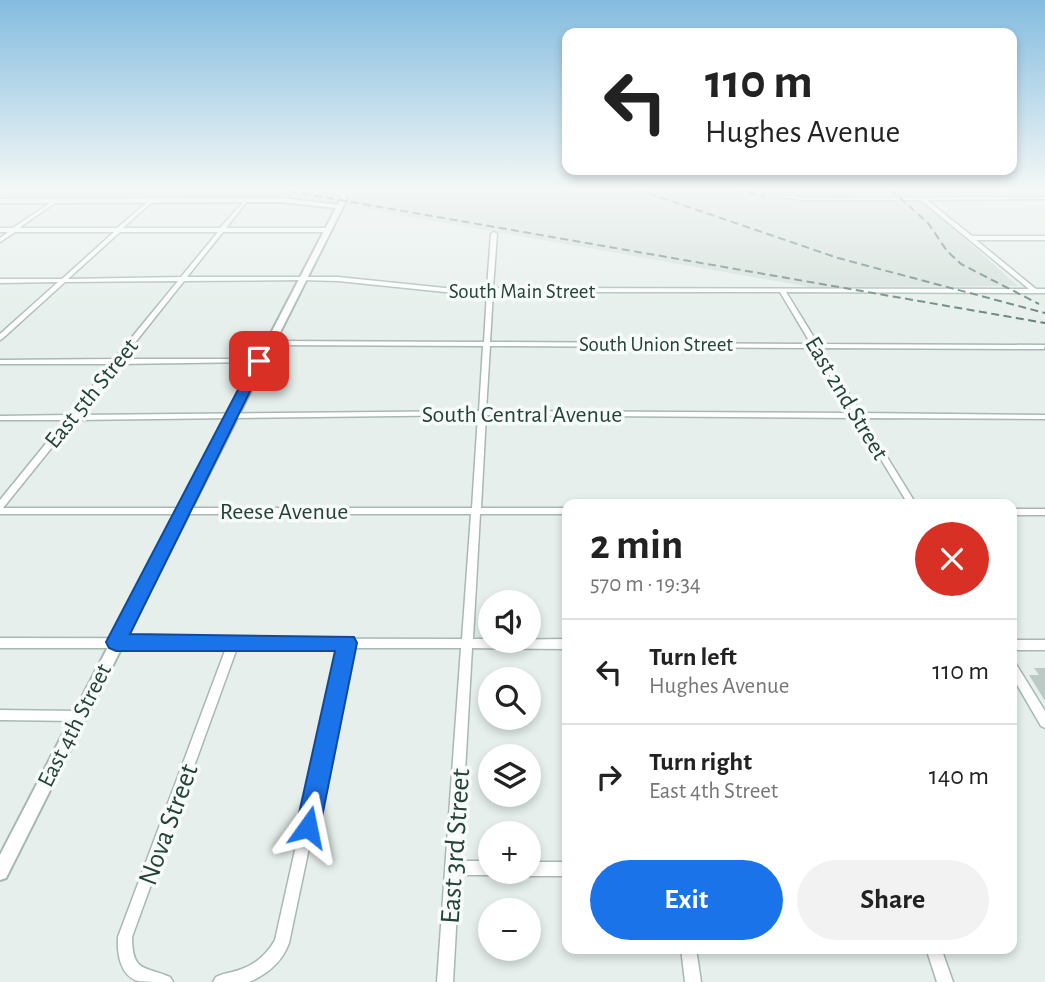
<!DOCTYPE html>
<meta charset="utf-8">
<style>
:root{--surface:#fff;--page:#f2f2f2;--text:#222;--muted:#767676;--line:#e0e0e0;--accent:#1a73e8}
body{margin:0;font-family:"Alegreya Sans",sans-serif;background:var(--page);color:var(--text);height:100vh;display:flex;flex-direction:column;font-size:26px;white-space:nowrap}
*{box-sizing:border-box;margin:0}
p{font-size:23px;color:var(--muted)}
.icon{flex:none;width:38px;height:38px;fill:none;stroke:currentColor;stroke-width:2;stroke-linecap:round;stroke-linejoin:round}
.map{position:relative;flex:1;overflow:hidden}
.panel{position:absolute;left:562px;top:499px;width:455px;height:455px;display:flex;flex-direction:column;background:var(--surface);border-radius:14px;box-shadow:0 4px 10px #0003}
.panel>*{flex:none}
.hud{position:absolute;left:562px;top:28px;width:455px;height:147px;border-radius:14px;box-shadow:0 4px 10px #0003;background:#fff;color:var(--text);overflow:hidden}
.buttons{position:absolute;left:478px;top:590px;display:grid;gap:14px}
.buttons a{display:grid;place-items:center;width:63px;height:63px;border-radius:50%;background:var(--surface);box-shadow:0 4px 10px #0003;font-size:35px}
.pin{position:absolute;display:grid;place-items:center;width:60px;height:60px;color:#fff;margin:-30px;border-radius:14px;box-shadow:0 4px 10px #0006}
.me{position:absolute;width:77px;margin:-38px;rotate:12deg;stroke-linejoin:round;filter:drop-shadow(0 0 5px #0008)}
.turn{display:flex;align-items:center;gap:24px;height:147px;padding:0 28px;font-size:32px}
.turn .icon{width:91px;height:91px;stroke-width:2.5}
.turn b{display:block;font-size:49px;line-height:60px}
.round{display:grid;place-items:center;flex:none;width:74px;height:74px;border-radius:37px;background:var(--page)}
.head{display:flex;align-items:center;justify-content:space-between;height:119px;padding:0 28px}
h1{font-size:42px;font-weight:600;line-height:52px}
.action{display:flex;gap:14px;margin-top:auto;padding:14px 28px}
.action a{flex:1;height:80px;border-radius:42px;background:var(--accent);color:#fff;font-size:28px;font-weight:600;line-height:80px;text-align:center}
.action a+a{background:var(--page);color:var(--text)}
ul{padding:0;list-style:none}
li{display:flex;align-items:center;gap:21px;height:105px;padding:0 28px;border-top:2px solid var(--line)}
li div{flex:1}
li b{display:block;font-size:26px}
li em{font-style:normal}
.map>svg:first-child{display:block}
.built{fill:#d4dfda}
.building{fill:#bbcac4}
.lines{fill:none;stroke-linecap:round;stroke-linejoin:round}
.minor-casing{stroke:#a8b8b2;stroke-width:3}
.tertiary-casing{stroke:#a8b8b2;stroke-width:4}
.minor{fill:#fff;fill-rule:evenodd}
.tertiary{fill:#fff;fill-rule:evenodd}
.rail{stroke:#5f7d75;stroke-width:2;stroke-dasharray:8 4.5;stroke-linecap:butt}
.route{fill:#1a73e8;stroke:#114b97;stroke-width:2}
.labels{text-anchor:middle;stroke-width:7;stroke-linejoin:round;paint-order:stroke}
.far-street-label{font-size:21px;fill:#24423a;stroke:#f7fbf9}
.street-label{font-size:24px;fill:#24423a;stroke:#f7fbf9}
.near-street-label{font-size:28px;fill:#24423a;stroke:#f7fbf9}
</style>
<div class="map">
<svg width="1045" height="982" viewBox="0 0 1045 982">
<rect width="100%" height="100%" fill="#e6efeb"/>
<path class="built" d="M0 189H908L1018 286 810 287 304 198 0 197Z"/>
<path class="building" d="M1034 668H1045V701L1029 675H1039Z"/>
<g class="lines">
<defs>
<path id="minor" d="M784 195 804 198 1045 197V199L927 200 972 236H1045V240H976L1036 289H1045V293L786 292 818 344 1045 345 1044 349 820 348 861 413 1045 415V419L863 418 916 504H908L856 418 486 415 481 508H567V514H480L473 639H490V640L567 639V649L472 648 460 861H490V872H496L490 875H459L453 982H437L461 648H351L289 943C282 962 268 974 249 982H213L216 977C223 973 231 973 239 970 255 965 267 954 275 940L340 648H237L132 937C132 973 145 966 170 977L173 982C162 982 148 982 138 981 120 976 117 953 118 937L226 648H0V638L462 639 471 514H0V500L65 420H0V416L69 415 111 364H0V360L114 359 178 281 65 282 2 339 0 340V334L58 282 0 283V279H62L114 232H15L0 242V238L8 232H0V228H13L54 200 56 201V202L19 228H117L150 200H152V202L123 228H220L246 199 248 200 226 228H327L330 230 327 232H223L187 277H338L445 288H487L491 234 494 232 497 234 493 288 1029 289 921 200H804L782 197V195ZM120 232H218L181 277 68 279ZM301 280 338 281 445 292H487L484 342 268 341 265 343 268 345 483 346 479 411 77 415 118 364 261 362V360L259 359H122L184 281ZM493 292H780L811 344 490 342ZM490 346 813 348 853 413 486 411ZM478 415 472 508H3L74 420Z
M1012 509H1045V515H1012Z
M1012 640H1045V650H1012Z
M1012 662 1016 664 1045 711V728L1041 726 1012 676Z
M0 710 78 711 82 712 84 716 82 720 78 721 0 720Z
M528 862H567V876H528L523 874 522 872H528Z
M681 948H696L701 982H685Z
M926 948H941L953 982H937Z"/>
<path id="tertiary" d="M332 189H337L346 194V201L6 878 0 880V855L336 208 281 202 0 203V199L281 198 338 205 341 196Z"/>
</defs>
<use href="#minor" class="minor-casing"/>
<use href="#tertiary" class="tertiary-casing"/>
<use href="#minor" class="minor"/>
<use href="#tertiary" class="tertiary"/>
<path class="rail" d="M277 189 1045 323
M636 189 838 258 1045 313
M736 189 765 197
M890 189 928 223 947 251 961 264 1039 304"/>
</g>
<linearGradient id="sky" x2="0" y2="1"><stop stop-color="#84bce0"/><stop offset="0.58" stop-color="#f4f8f6"/><stop offset="1" stop-color="#f4f8f6" stop-opacity="0"/></linearGradient>
<rect width="1045" height="326" fill="url(#sky)"/>
<path class="route" d="M259 358 265 361 130 634 354 637 357 643 320 827 316 836 308 839 299 836 296 827 335 651H116L109 648 106 642 253 361Z"/>
<g class="labels">
<g class="far-street-label">
<text x="522" y="298">South Main Street</text>
<text x="656" y="351">South Union Street</text>
</g>
<g class="street-label">
<text transform="translate(91 393) rotate(-51)" y="8">East 5th Street</text>
<text transform="translate(847 398) rotate(59)" y="8">East 2nd Street</text>
<text x="522" y="422">South Central Avenue</text>
<text x="284" y="519">Reese Avenue</text>
<text transform="translate(74 725) rotate(-63)" y="8">East 4th Street</text>
</g>
<g class="near-street-label">
<text transform="translate(167 824) rotate(-70)" y="10">Nova Street</text>
<text transform="translate(454 846) rotate(-86)" y="10">East 3rd Street</text>
</g>
</g>
</svg>
<div class="buttons">
<a><svg class="icon" aria-label="sound" viewBox="0 0 24 24"><path d="M4 9h4l5-4v14l-5-4H4zM17 9q2 3 0 6"/></svg></a>
<a><svg class="icon" aria-label="search" viewBox="0 0 24 24"><circle cx="10" cy="10" r="6"/><path d="M15 15l6 6"/></svg></a>
<a><svg class="icon" aria-label="layers" viewBox="0 0 24 24"><path d="M12 4l9 5-9 5-9-5zM3 14l9 5 9-5"/></svg></a>
<a>+</a>
<a>−</a>
</div>
<div class="pin" style="left:259px;top:361px;background:#d93025"><svg class="icon" aria-label="arrive" viewBox="0 0 24 24"><path d="M6 21V4h12l-3 4 3 4H6"/></svg></div>
<svg class="me" style="left:308px;top:827px" viewBox="-20 -20 40 40"><path d="M0-17L14 15 0 8-14 15z" fill="#1a73e8" stroke="#fff" stroke-width="4"/></svg>
<div class="hud">
<div class="turn"><svg class="icon" aria-label="left" viewBox="0 0 24 24"><path d="M17 20v-9H6M10 6l-5 5 5 5"/></svg><div><b>110 m</b>Hughes Avenue</div></div>
</div>
<section class="panel">
<div class="head"><div><h1>2 min</h1><p>570 m · 19:34</p></div><a class="round" style="background:#d93025;color:#fff"><svg class="icon" aria-label="close" viewBox="0 0 24 24"><path d="M6 6l12 12M18 6L6 18"/></svg></a></div>
<ul>
<li><svg class="icon" aria-label="left" viewBox="0 0 24 24"><path d="M17 20v-9H6M10 6l-5 5 5 5"/></svg><div><b>Turn left</b><p>Hughes Avenue</p></div><em>110 m</em></li>
<li><svg class="icon" aria-label="right" viewBox="0 0 24 24"><path d="M7 20v-9h11M14 6l5 5-5 5"/></svg><div><b>Turn right</b><p>East 4th Street</p></div><em>140 m</em></li>
</ul>
<div class="action"><a>Exit</a><a>Share</a></div>
</section>
</div>
